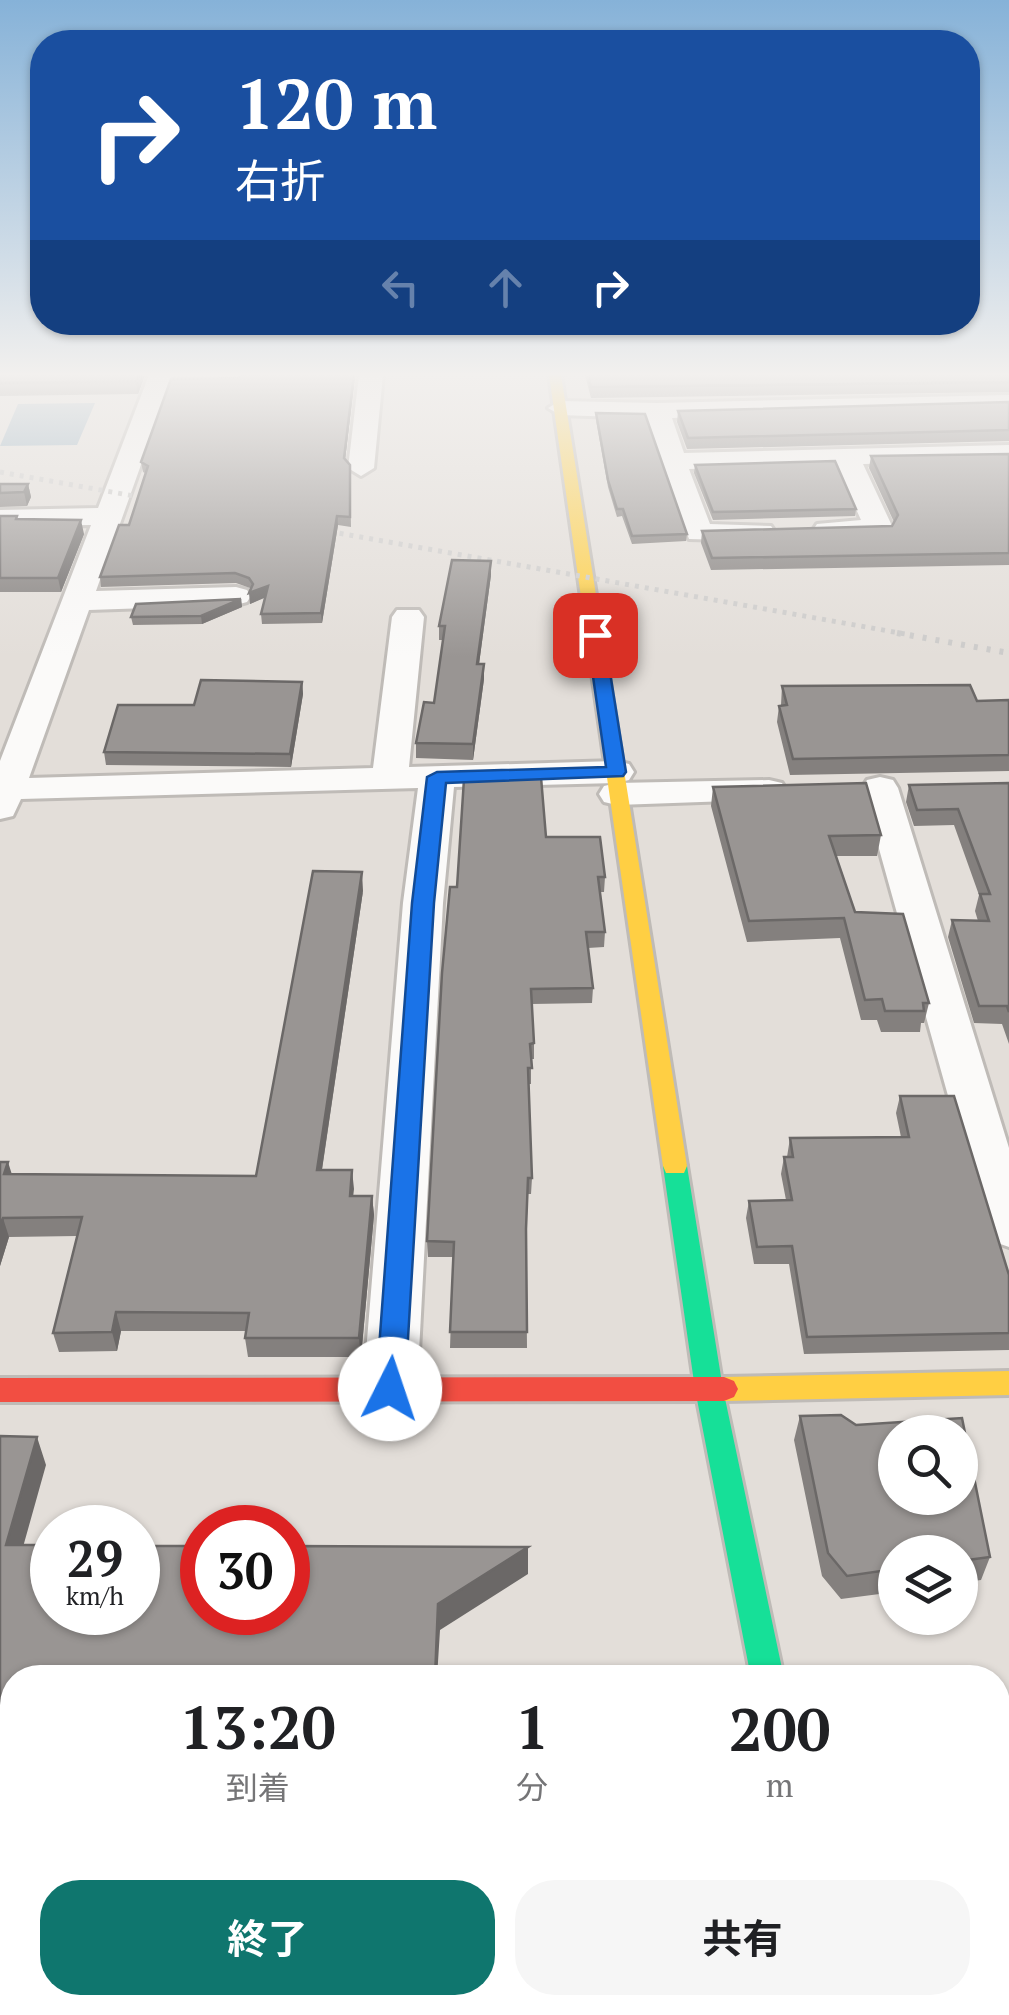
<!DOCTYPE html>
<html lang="ja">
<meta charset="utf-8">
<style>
:root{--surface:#fff;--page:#f6f6f6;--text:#202124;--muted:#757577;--accent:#0f766e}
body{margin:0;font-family:"PT Serif","Noto Sans JP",serif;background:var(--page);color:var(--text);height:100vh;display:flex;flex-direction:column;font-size:38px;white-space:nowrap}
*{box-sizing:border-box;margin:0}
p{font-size:32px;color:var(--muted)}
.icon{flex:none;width:55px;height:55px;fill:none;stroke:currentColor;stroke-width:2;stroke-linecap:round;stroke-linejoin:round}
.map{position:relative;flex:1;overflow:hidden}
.sheet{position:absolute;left:0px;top:1665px;width:1010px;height:350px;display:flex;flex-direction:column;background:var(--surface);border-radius:40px 40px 0 0;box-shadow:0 2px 8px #0004}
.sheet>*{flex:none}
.hud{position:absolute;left:30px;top:30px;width:950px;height:305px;border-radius:40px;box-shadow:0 2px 8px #0004;background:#1a4fa0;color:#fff;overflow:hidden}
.buttons{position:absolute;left:878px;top:1415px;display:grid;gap:20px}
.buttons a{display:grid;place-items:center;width:100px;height:100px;border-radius:50%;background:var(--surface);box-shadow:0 2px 8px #0004;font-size:50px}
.speed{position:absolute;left:30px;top:1505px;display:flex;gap:20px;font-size:50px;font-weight:700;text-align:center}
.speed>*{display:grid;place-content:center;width:130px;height:130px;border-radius:50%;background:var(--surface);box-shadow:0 2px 8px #0004;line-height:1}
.speed small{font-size:25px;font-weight:400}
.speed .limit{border:15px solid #d22;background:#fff;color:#111}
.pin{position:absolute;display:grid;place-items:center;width:85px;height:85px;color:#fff;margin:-42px;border-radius:20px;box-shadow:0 5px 15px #0006}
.me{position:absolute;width:110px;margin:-55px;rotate:4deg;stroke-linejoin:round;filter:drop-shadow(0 0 8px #0008)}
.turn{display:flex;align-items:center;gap:35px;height:210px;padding:0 40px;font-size:45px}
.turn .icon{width:130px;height:130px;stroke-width:2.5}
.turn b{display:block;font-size:70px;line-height:85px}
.lanes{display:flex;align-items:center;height:95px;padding:0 40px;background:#0003;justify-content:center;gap:50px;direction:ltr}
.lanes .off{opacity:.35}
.eta{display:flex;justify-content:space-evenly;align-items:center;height:170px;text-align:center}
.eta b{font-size:60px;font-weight:700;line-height:70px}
.action{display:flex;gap:20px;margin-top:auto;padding:20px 40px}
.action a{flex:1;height:115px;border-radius:40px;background:var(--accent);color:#fff;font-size:40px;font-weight:700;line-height:115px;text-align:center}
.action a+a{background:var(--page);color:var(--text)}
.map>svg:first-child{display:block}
.water{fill:#94aebf}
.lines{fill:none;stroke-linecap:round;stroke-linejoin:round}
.street-casing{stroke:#bfbbb7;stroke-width:6}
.fast-casing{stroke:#bfbbb7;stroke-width:6}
.slow-casing{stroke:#bfbbb7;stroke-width:6}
.jam-casing{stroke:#bfbbb7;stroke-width:6}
.street{fill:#fbfaf9;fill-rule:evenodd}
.fast{fill:#16e098;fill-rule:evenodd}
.slow{fill:#ffcf43;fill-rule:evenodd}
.jam{fill:#f24e42;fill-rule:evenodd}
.rail-far1{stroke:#cccbca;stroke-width:5;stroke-dasharray:4 6;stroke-linecap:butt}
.rail{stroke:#cccbca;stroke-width:6;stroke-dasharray:4 9;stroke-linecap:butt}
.wall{fill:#84807e}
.shaded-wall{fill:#6b6867}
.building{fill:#999593;stroke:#6b6867;stroke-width:2.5;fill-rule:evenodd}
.route{fill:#1a73e8;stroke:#114b97;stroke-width:2.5}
</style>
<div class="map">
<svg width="1009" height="2015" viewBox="0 0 1009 2015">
<rect width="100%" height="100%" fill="#e3ded9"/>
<path class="water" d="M95 403 77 445 0 446 18 404Z"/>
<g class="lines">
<defs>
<path id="street" d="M149 375H173L96 591 236 587 247 590 251 596 247 602 236 605 89 610 29 778 373 768 392 617 397 610H419L424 617 409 767 616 761 629 764 634 772 629 780 616 783 454 787 443 903 417 1389 409 1405 390 1412 371 1405 363 1389 403 903 418 788 21 799 13 816 0 819V761L91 525 0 526V510L98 508Z
M359 375H383L374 468 361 476 348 468Z
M1009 395V409L672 418 684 453 1009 445V461L863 464 893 528 889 534C868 539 838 541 817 536L813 530 817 524 861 520 836 465 689 469 710 524 771 526 775 532 771 538 761 541 689 539 647 418 560 415 548 408 560 401 657 403Z
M880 777 893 780 898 788 1009 1148V1247L992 1241 985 1228 862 788 867 780Z
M769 780 782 783 787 791 782 799 617 805 604 802 599 794 604 786 617 783Z
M797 2002H869L871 2015H799Z"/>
<path id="fast" d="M675 1157 684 1159 687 1166 723 1389 784 1678H751L695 1389 663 1166 666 1159Z"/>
<path id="slow" d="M549 375H561L687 1166 684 1173H666L663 1166Z
M1009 1371V1395L724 1401 714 1397 710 1389 714 1381 724 1377Z"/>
<path id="jam" d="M724 1377 734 1381 738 1389 734 1397 724 1401 0 1402V1378Z"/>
</defs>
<use href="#street" class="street-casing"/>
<use href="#fast" class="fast-casing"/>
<use href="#slow" class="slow-casing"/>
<use href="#jam" class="jam-casing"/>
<use href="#street" class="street"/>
<use href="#fast" class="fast"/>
<use href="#slow" class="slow"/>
<use href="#jam" class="jam"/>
<path class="rail-far1" d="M0 472 162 501
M310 528 911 635"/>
<path class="rail" d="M897 633 1009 653"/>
</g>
<path class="wall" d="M0 375H145L138 394 0 396Z
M240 375H355L345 460 350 465 351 527 338 525 322 623 262 624 261 614 265 597 250 604V588L236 583 101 587 100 577 129 525 145 473 143 472 141 462 239 378Z
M585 375H1009V392L591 398Z
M1009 402V441L687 449 677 422 678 411Z
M596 413 687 534 686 541 632 544 622 516 617 517 608 487 596 420Z
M1009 454V565L711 570 701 543 702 531 892 526 894 522 869 468 871 456Z
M695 465 856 509 855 516 713 520 694 473Z
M0 484H28L31 497 27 506 0 507Z
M0 516 84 534 61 592H0Z
M491 575 479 664 484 679 473 760 416 758V743L434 703 443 640H439V626Z
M241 599 242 607 202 624 133 625 131 617Z
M302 682 303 694 291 767 106 765 104 752 194 705Z
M782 686 977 701 1009 700V771L790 775 777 722 779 706 781 705Z
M1009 783V1044L1002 1024 974 1023 948 937 952 920 978 921 975 911 979 895 954 825 914 826 906 802 909 785Z
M713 787 881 835 877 856H836L855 912 929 1003 924 1023H921L920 1032H881L877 1020H861L840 938 747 942 711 806Z
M546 837 605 877 604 892H600L605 932 604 947 588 948 593 988 592 1003 532 1004 534 1043V1059H531V1084H528L532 1178 531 1194H528L526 1237 527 1348H450L453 1257H428L427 1241 457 887Z
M363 891 322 1170H352L353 1196H372L374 1215 361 1357H248L245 1338 246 1331H121L117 1351 59 1352 53 1333 77 1236 9 1237 0 1266V1162L12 1174 256 1176Z
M900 1096 1009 1275V1350L804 1354 789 1264H754L746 1218 749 1201 786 1200 781 1174 784 1157H787L790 1138 901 1137 896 1113Z
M800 1416 990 1557 981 1580 960 1583V1552H895V1592L841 1599 822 1576 794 1440Z"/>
<path class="shaded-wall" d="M138 375H145L138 394 136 381Z
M354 375H355L344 468V458Z
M28 484 31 497 27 506 24 492Z
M337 516 338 525 322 623 321 613Z
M81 520 84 534 61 592 58 578Z
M491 561V575L477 679V664Z
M268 586 269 596 250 604 249 593Z
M241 599 242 607 202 624 201 616Z
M484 664V679L473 760V744Z
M302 682 303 694 291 767 290 754Z
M362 872 363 891 319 1189 317 1170Z
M8 1162 14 1181 4 1174Z
M352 1170 354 1189 351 1215 350 1196Z
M372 1196 374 1215 361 1357 359 1338Z
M3 1218 9 1237 0 1266V1227Z
M116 1312 121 1331 117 1351 112 1332Z
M37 1437 46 1465 16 1572 6 1545Z
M528 1547V1574L440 1630 437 1678H435L438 1604Z"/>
<path class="building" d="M0 375H138L136 381 0 383Z
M240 375H354L344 458 350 465V517L337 516 321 613 261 614 268 586 249 593 253 584 249 578 235 573 100 577 119 525H129L148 466 141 462 171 379 239 378Z
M588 375H1009V382L591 387Z
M1009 402V430L688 438 678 411Z
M596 413 645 414 687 534 632 536 623 509H617L608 480Z
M1009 454V553L712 558 702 531 892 526 898 515 871 456Z
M835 461 856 509 713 512 695 465Z
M0 484H28L24 492 0 493Z
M0 516H17L16 519 81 520 58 578H0Z
M452 560 491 561 477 664H484L473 744 416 743 424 702 434 703 445 626H439Z
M241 599 201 616 131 617 136 604Z
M201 680 302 682 290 754 104 752 118 705H194Z
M970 685 977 701 1009 700V755L793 759 779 706 787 705 782 686Z
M541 777 546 837H600L605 877H598L605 932H586L593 988 531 989 534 1043 530 1044 532 1068H528L532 1178H528L526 1229 527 1332H450L454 1242 427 1241 442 973 450 887H457L464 779Z
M866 783 881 835 829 836 855 912 903 914 929 1003H923L924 1011H885L882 999 865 1000 844 918 749 921 713 787Z
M1009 783V1012L1007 1006H979L952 920 989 921 980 894H990L958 809 917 810 909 785Z
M313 871 362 872 317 1170H352L350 1196H372L359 1338H245L249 1313 116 1312 112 1332 53 1333 82 1217 3 1218 0 1227V1162H8L4 1174 256 1176Z
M900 1096H954L1009 1275V1333L807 1337 792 1246 757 1247 749 1201 792 1200 784 1157H793L790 1138 909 1137Z
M841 1415 856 1425 962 1418 990 1557 960 1561V1552H895V1569L847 1576 828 1553 800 1416ZM895 1432H960V1498H895Z
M0 1436 37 1437 6 1545H52V1612H138V1546H202V1612H288V1546L528 1547 438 1604 435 1678H12V2002H481V2015H0Z"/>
<linearGradient id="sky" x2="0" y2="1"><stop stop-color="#86b2d8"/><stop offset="0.57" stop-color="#f2f0ee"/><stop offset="1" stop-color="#f2f0ee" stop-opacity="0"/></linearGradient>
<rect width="1009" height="657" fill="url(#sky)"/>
<path class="route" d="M595 630 604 635 626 772 623 776 446 783 434 903 405 1389 401 1398 390 1401 380 1398 376 1389 412 903 427 777 437 772 606 767 587 635Z"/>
</svg>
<div class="buttons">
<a><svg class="icon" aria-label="search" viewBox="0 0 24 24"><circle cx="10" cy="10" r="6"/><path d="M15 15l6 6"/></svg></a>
<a><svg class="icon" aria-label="layers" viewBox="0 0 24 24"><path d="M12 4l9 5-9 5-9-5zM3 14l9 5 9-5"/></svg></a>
</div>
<div class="speed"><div>29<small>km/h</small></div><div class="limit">30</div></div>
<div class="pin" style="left:595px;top:635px;background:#d93025"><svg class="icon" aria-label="arrive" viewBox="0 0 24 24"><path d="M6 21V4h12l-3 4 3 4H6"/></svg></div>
<svg class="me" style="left:390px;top:1389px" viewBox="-20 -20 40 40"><circle r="19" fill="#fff"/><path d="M0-13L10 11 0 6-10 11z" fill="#1a73e8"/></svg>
<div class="hud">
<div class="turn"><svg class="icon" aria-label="right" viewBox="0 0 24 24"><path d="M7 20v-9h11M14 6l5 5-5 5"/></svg><div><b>120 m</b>右折</div></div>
<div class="lanes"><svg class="icon off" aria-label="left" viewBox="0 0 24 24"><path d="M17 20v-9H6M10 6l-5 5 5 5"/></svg><svg class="icon off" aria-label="ahead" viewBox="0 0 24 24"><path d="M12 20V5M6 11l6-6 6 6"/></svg><svg class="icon" aria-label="right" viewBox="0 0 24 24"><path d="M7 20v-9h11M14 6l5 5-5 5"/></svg></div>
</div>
<section class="sheet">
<div class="eta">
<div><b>13:20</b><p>到着</p></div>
<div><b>1</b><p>分</p></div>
<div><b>200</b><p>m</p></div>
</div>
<div class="action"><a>終了</a><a>共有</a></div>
</section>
</div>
